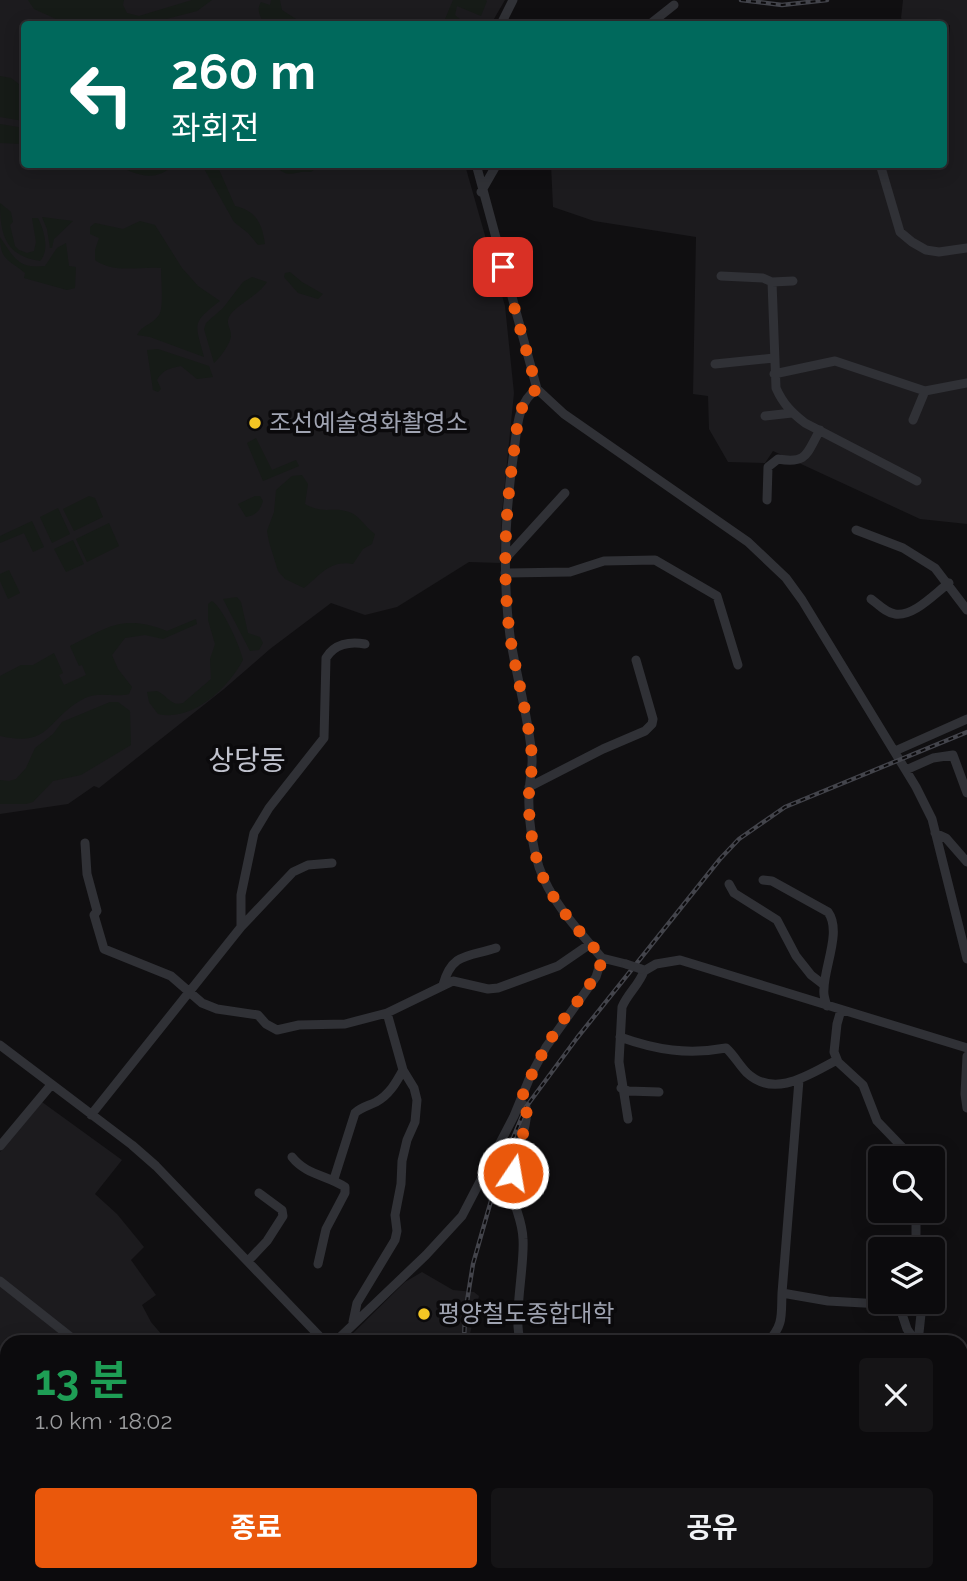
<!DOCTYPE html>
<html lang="ko">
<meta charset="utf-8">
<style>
:root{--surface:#0c0b0d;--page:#151416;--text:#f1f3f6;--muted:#9a9b9d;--line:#2c2b2e;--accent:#ea580c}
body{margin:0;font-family:Raleway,"Noto Sans KR",sans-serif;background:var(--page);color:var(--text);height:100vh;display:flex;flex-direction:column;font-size:26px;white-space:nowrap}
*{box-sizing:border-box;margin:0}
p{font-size:23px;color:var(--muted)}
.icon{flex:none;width:38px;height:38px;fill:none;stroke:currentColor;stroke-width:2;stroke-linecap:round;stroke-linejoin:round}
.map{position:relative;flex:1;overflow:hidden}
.sheet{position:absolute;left:0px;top:1335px;width:968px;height:247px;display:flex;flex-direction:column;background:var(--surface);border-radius:21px 21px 0 0;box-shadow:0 4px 18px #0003,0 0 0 2px var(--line)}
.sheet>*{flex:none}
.guide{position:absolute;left:21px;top:21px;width:926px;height:147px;border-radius:7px;box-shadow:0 4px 18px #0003,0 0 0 2px var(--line);background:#00695c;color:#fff;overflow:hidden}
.fabs{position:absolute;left:868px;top:1146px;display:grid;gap:14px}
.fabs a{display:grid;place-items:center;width:77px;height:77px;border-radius:7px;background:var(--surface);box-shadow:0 4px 18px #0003,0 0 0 2px var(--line);font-size:35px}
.pin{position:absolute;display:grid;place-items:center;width:60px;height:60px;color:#fff;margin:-30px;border-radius:14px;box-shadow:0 4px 10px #0006}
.me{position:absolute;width:77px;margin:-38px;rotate:12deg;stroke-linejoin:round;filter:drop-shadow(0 0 5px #0008)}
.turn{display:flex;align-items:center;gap:24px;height:147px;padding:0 35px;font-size:32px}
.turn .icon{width:91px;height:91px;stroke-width:2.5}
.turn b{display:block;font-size:49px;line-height:60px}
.round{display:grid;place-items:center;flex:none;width:74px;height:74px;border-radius:7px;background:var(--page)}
.overview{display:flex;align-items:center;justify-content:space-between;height:119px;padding:0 35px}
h1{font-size:42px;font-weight:700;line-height:52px;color:#1e9e55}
.primary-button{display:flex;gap:14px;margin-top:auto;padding:14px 35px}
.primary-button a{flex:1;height:80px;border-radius:7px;background:var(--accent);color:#fff;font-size:28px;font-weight:700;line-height:80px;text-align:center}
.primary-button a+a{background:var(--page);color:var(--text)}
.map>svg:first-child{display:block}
.built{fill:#1c1b1e}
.green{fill:#161b17}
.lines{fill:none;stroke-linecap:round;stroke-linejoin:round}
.minor{stroke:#303136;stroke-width:9}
.rail-casing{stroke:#43444b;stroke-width:4.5}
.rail{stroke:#0b0a0c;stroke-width:2;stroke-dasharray:5;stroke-linecap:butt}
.minor-bridge{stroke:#303136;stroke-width:9}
.route{stroke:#ea580c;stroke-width:12;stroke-dasharray:0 21.6}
.poi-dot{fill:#f4c624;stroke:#0b0a0c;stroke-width:2.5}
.labels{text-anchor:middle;stroke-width:7;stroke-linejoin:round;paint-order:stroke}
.poi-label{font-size:24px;fill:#a0a4b2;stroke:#0b0a0c;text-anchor:start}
.quarter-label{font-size:28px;fill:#c1c3ce;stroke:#0b0a0c}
</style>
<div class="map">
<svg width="967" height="1581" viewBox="0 0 967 1581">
<rect width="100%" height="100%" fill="#100f11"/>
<path class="built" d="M0 0H505L491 24H24V164L465 165 505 306 514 393 502 512 500 563 469 562 397 607 365 615 331 603 270 649 224 689 99 788 94 786 68 804 0 814Z
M903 0H967V524L920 519 773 451 765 463 728 462 709 429 708 396 693 394 696 237 594 221 553 207 551 165 943 164V57L947 56 950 25 904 22 901 18Z
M42 1102 122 1160 95 1194 117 1214 144 1247 131 1260 156 1295 142 1305 151 1322 168 1342H7V1486L0 1481V1152Z
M422 1272 453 1290 474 1292 479 1296 469 1338 470 1342H344L405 1282Z
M352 1575H711L714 1581H352Z"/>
<path class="green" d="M28 0H124L123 5 127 13 139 16 192 0H212L197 11 147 24H67L34 9Z
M271 0H280L282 10 299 21 323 22 328 24H265C260 17 256 10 261 2L270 5Z
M453 0H486L487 1 481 16 457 6 455 15 465 24H443Z
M0 76 11 78 24 88V121L0 117Z
M0 124 24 128V144L0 143Z
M116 165H174C154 183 138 175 116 165Z
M202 165H217L235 206C256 211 262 223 265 244L258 245 248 233 234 222Z
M273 165 321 164V165L311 172C290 170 293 181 273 165Z
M0 203 11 212 13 222 10 225 15 246 19 250 27 253 34 251 36 242 32 218H38C44 230 50 250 40 261 5 256 0 233 0 203Z
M42 217 73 221 54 239 52 248H50L47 229Z
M140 221 155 225 182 268 198 286 220 301C191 323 195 323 204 357L150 337 137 335C141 326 153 324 159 315 164 308 161 278 161 268 138 266 115 274 95 260V250L99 238 90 234V227L95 223 123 229Z
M0 237C14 258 18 269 45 266L57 248 66 243 69 266 76 267 75 288 67 290 24 278 25 273C10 260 0 261 0 237Z
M290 272 302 282 323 294 318 299 298 293 284 277 285 273Z
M252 277 267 282C257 297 234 306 229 317 226 324 230 327 231 334 232 342 220 358 214 363L204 329 206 323 223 308 243 282Z
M158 349 209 366 213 377 197 379 181 366C170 368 162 370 157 380L161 389 158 392 153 390 147 350Z
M256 438 272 470 296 460 299 466 263 481 247 443Z
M302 475 308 484 305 504C324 515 333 506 349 512 359 515 366 528 375 534L372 544 363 549 353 564C329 560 321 575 304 588L285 579 278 571 269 542 267 531 274 512 276 490 292 476Z
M89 496 95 498 103 517 74 531 63 509Z
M255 496H260L263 501C260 510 257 515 246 517L238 504Z
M58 508 70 534 52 543 40 517Z
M32 521 44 547 33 552 24 533 0 543V536Z
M109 523 119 546 87 562 76 539Z
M73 540 84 564 66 572 54 549Z
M9 570 20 593 8 599 0 581V574Z
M237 597 241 602 248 633 260 637 263 643 259 650 250 651 223 599Z
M212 601C223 608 240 646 243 660 228 688 193 722 158 714L149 702 147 692 157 691C167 695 171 707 183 703L211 679 210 659 215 644 208 620V604Z
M196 619 197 624 163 639 145 635 125 638 112 655 118 669 132 687 129 694C115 698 99 691 85 698 46 718 52 748 0 736V676L21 665H33L54 653 63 673 59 675 64 685 86 675 82 665 79 666 70 646C109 627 122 614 167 631Z
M110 702H118L130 711 131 745 81 775 53 781 33 802 26 804H0V780L9 781 16 779 26 768 35 748 53 734 62 722Z"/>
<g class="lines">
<path class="minor" d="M501 24 513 0
M650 24 674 5
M880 164 900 232 912 242 926 250 939 252 967 248
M481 192 497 164
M721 276 763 278 772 282 776 388C783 404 792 413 805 423L917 481
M772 282 793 281
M715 364 774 358
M774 374 835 361 925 391 967 383
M537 389 564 414 748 542 786 578 802 600 916 787 932 819 967 959
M765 416 792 413
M913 420 925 391
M767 500 768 467 778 459C808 464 806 454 820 430
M856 530 903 548 935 568 967 610
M505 559 565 493
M505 573 570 572 604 561 655 560 717 596 738 665
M871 599C878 604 886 613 895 614 914 617 935 593 949 583
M895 751 967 719
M906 770 933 758 953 755 967 793
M529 787 603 749 645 731 652 724 653 719 636 660
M935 833 946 838 967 862
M85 843 87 874 97 911 94 915 104 949 171 976 202 1003 217 1009 258 1015 266 1024 277 1030 299 1025 345 1024 387 1013 453 981 488 989 498 988 558 966 590 944
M763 880 772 881 828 912C842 931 824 967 824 989 823 995 825 1000 827 1006
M729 884 734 893 777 920 796 956 811 975 824 985
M241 927 293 872 308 865 332 863
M602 958 626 964
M641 969 644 971 656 964 680 960 967 1048
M443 985C452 952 469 957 496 948
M841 1010 837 1024 834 1052 838 1062 863 1085 877 1121 904 1149 908 1158
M620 1037C656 1050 688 1055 726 1048 734 1055 739 1065 747 1073 775 1099 810 1074 837 1060
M0 1045 132 1145 156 1166 325 1342
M967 1056 965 1094 967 1108
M621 1088 628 1091 659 1092
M520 1102 526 1107C530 1122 514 1157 512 1176 510 1205 522 1214 523 1239 525 1266 512 1321 521 1342
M91 1115 241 927V895L254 833 269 808 324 738 326 658C334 644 350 641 365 644
M628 1119 619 1062 622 1007C628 993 639 985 644 971
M0 1146 51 1085
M292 1157C306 1175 327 1175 345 1187V1193L326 1229 318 1264
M334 1179 355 1113C361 1107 368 1106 376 1102 389 1095 396 1083 403 1070
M916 1211V1250
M248 1261 267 1241 283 1216 282 1210 259 1193
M0 1281 77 1342
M782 1293 828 1301 899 1305 907 1329 916 1342
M353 1322 357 1303 395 1240 397 1231 395 1215 401 1184 402 1161 407 1140 415 1122 417 1100 414 1088 403 1070 387 1013
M335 1342 426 1255 462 1216 514 1116 530 1077 546 1047 596 977 602 958C579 931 551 902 539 867 532 844 528 818 529 794 529 781 533 769 532 757 529 718 516 676 510 636 502 575 505 512 514 451 517 430 517 402 537 389L476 164
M768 1342C784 1324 781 1316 782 1293L799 1080
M918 1342 921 1314 919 1302
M961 1403 967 1401
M961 1472 967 1475
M961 1496 967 1499
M346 1575 347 1581
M718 1575 721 1581
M741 1581 754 1575
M864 1581 872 1577
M915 1581 923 1575
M955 1581 967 1575"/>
<defs>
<path id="rail" d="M741 0 782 5 827 0
M464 1342 465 1314 473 1264 500 1169 526 1107 577 1038 720 859 739 839 785 807 967 732"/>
</defs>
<use href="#rail" class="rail-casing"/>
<use href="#rail" class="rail"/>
<path class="minor-bridge" d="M626 964 641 969"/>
</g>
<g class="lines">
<path class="route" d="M503 267 537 389C517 402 517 430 514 451 505 513 502 575 510 636 516 675 529 719 532 757 533 769 529 781 529 794 528 818 532 844 539 867 551 902 579 931 603 958 594 984 577 1001 561 1023 544 1048 531 1074 520 1102L526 1107 527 1118 513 1173"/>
</g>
<g class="poi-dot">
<circle cx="255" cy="423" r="7"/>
<circle cx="424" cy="1314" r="7"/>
</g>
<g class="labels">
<g class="poi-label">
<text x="269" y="431">조선예술영화촬영소</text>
<text x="438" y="1322">평양철도종합대학</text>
</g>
<g class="quarter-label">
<text x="247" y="770">상당동</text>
</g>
</g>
</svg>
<div class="fabs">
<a><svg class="icon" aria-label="search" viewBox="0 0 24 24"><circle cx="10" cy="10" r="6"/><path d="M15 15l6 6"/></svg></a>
<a><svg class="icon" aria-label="layers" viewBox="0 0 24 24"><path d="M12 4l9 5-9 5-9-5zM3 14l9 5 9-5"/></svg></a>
</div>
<div class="pin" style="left:503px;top:267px;background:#d93025"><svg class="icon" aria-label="arrive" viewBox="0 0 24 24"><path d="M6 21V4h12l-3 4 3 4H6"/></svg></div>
<svg class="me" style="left:513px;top:1173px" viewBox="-20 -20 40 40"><circle r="17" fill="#ea580c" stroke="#fff" stroke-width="3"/><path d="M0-11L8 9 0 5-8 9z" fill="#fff"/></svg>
<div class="guide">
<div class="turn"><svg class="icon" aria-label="left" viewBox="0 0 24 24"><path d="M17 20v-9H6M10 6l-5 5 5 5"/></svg><div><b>260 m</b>좌회전</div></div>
</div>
<section class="sheet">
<div class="overview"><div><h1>13 분</h1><p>1.0 km · 18:02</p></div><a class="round"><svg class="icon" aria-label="close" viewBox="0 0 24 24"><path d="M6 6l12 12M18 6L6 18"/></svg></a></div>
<div class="primary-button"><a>종료</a><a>공유</a></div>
</section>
</div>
